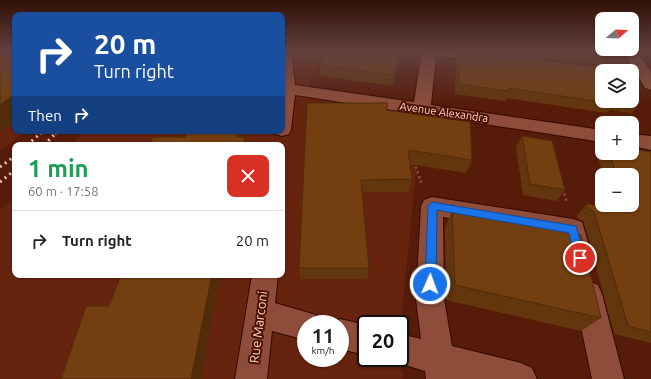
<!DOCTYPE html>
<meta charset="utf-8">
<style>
:root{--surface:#fff;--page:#f6f6f6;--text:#222;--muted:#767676;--line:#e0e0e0}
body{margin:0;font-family:Ubuntu,sans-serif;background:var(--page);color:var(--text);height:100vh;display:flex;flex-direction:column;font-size:15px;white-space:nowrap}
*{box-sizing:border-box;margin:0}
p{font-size:13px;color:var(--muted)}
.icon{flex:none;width:22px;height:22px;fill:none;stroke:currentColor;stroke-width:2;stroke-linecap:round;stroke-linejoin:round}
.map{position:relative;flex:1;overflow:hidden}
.sheet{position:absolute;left:12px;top:142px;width:273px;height:136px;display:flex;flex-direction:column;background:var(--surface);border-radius:8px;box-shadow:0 1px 3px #0004}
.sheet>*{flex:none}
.hud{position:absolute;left:12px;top:12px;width:273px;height:122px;border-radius:8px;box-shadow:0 1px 3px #0004;background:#1a4fa0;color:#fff;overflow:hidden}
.needle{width:26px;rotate:71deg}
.tools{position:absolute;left:595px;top:12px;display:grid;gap:8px}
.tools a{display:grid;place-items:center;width:44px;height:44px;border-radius:8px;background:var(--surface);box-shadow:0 1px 3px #0004;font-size:20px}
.speed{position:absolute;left:297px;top:315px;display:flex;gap:8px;font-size:20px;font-weight:700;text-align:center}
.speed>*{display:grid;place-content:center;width:52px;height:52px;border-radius:50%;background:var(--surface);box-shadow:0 1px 3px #0004;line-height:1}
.speed small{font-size:10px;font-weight:400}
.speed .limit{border:2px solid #111;border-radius:6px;background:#fff;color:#111}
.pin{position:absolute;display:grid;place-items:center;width:34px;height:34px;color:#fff;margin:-17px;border:2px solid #fff;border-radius:50%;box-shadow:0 1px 4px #0007}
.me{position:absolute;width:44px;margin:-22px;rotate:2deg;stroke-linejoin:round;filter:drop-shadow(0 0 3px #0008)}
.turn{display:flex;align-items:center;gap:14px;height:84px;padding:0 16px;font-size:18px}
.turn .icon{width:52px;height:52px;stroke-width:2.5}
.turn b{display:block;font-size:28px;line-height:34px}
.then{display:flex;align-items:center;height:38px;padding:0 16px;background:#0003;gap:8px;font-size:15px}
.round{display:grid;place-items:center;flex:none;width:42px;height:42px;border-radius:8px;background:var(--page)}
.summary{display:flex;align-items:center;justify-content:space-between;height:68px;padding:0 16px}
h1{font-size:24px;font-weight:700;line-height:30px;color:#1e9e55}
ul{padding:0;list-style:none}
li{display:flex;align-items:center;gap:12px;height:60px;padding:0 16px;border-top:1px solid var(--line)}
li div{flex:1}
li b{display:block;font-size:15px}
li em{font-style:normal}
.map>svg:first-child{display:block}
.built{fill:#66230d;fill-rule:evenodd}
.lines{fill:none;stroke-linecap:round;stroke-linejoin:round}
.minor-casing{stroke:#340800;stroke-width:2}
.path{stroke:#8a5544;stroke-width:2.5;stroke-dasharray:2 3;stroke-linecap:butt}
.minor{fill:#8e4d3a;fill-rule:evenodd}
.rail-far1{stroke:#eac1b5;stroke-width:2.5;stroke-dasharray:1.5 3;stroke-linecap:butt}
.rail{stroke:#eac1b5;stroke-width:3;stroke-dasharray:2 4;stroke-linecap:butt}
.wall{fill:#63360e}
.shaded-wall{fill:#502c0b}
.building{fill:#733f10;stroke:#502c0b}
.route{fill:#1a73e8;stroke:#114b97}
.labels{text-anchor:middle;stroke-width:4;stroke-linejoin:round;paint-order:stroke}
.street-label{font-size:11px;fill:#fed7cc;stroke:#4b1000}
.near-street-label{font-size:13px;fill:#fed7cc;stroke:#4b1000}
</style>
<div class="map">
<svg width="651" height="379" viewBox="0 0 651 379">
<rect width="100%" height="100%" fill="#571c09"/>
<path class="built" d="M0 51H15V131H27L0 151Z
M282 51H324L306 92 422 109 400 333V324H366V358H400L403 379H0V209L15 197V275H282V145H71L83 131H282ZM306 324H340V358H306Z"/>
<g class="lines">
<defs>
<path id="minor" d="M282 51H291L295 85 414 102 422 51H468L492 55 494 58 492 61 487 62 436 56 431 105 602 130V142L295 95 291 130 289 134 282 136 275 134 273 131H282Z
M522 51H536L540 63 537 66H527Z
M623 51H637L651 72V90L645 88Z
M632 134 651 136V150L632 146Z
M432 197 573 219 582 222 594 262 590 270 581 273 572 270 568 262 563 237 443 217 444 299 452 346 521 363 532 368 537 379H426L425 371 389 360 388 358H400V334L421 339 416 299 421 206 424 200Z
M252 275H278L275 303 316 315 320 324H306V340L272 331 267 379H235Z
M588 281 598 285 602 294 624 379H592L574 294 578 285Z
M340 319 366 325V355L340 349V324H329Z"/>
</defs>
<use href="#minor" class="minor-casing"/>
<path class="path" d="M414 162 422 185
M563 189 567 203"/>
<use href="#minor" class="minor"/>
<path class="rail-far1" d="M40 134 43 131
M55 134 58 131"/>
<path class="rail" d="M27 145 41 133
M44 145 56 133
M0 167 15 156
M0 182 15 170"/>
</g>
<path class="wall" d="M304 51H401L393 86 320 76V65L321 63 305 61Z
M459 51 602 101H632L640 103 632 113 610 110 607 113 506 98 505 101 455 94 456 60Z
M484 51H604L606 55 599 65Z
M387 110 472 160 466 173 409 164 412 179 408 192H362L369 268 367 279H300L299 268Z
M522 136 565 190 557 201 523 195 516 147Z
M602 149V153H632L651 152V343L614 334 586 229 583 221 578 219 577 215 587 204 616 209 614 205H632V175H604L597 156Z
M452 210 601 318 581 331 446 300 445 228Z"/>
<path class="shaded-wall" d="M400 51H401L393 86 394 75Z
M15 94V120L0 133V105Z
M238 131H244L241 145 237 137Z
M245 137 246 145H243Z
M212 275H218L219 278 201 379H191Z"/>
<path class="building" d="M0 51H15V94L0 105Z
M313 51H400L394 75 320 65 326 53Z
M459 51H464L608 68 610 65 619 66 622 71H602V101H613L614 104 509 88V91L459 84Z
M574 51H604L606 55Z
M632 89 640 103 624 101H632Z
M307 103H388L386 110 470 122 472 160 408 150 412 179 361 180 369 268H299Z
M188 131H238L237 137H245L243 145H149L153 137H185Z
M522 136 552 141 565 190 530 184Z
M632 149 651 152V332L628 326 596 218 593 211 588 209 587 204 632 212 629 205H632V175H617L609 153H632Z
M452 210 581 235 601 318 455 285Z
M121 275H212L191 379H61L86 306H109Z"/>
<linearGradient id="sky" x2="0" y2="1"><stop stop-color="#300f05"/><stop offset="0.49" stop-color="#63403e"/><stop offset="1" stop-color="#63403e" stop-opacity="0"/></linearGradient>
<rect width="651" height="104" fill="url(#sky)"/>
<path class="route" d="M432 202 576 226 585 258 583 262H576L569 233 437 210 436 284 434 287 430 289 426 287 425 284 428 206Z"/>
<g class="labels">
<g class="street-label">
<text transform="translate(444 112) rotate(8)" y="4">Avenue Alexandra</text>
</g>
<g class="near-street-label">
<text transform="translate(258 327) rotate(-83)" y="5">Rue Marconi</text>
</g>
</g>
</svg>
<div class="tools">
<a><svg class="needle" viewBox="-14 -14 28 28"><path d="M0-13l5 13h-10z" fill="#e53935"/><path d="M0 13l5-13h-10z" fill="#767676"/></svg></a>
<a><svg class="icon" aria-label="layers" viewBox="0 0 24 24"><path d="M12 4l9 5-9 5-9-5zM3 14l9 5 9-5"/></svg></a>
<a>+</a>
<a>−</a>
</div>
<div class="speed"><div>11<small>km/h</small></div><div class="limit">20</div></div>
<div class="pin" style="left:580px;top:258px;background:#d93025"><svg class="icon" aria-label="arrive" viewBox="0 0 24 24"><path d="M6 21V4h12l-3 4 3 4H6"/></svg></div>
<svg class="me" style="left:430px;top:284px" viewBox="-20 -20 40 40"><circle r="17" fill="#1a73e8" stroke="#fff" stroke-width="3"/><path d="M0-11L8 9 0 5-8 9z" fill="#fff"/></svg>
<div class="hud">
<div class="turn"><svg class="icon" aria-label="right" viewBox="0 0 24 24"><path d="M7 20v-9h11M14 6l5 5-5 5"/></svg><div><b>20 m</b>Turn right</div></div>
<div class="then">Then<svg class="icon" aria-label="right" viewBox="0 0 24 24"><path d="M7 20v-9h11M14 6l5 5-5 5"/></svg></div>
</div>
<section class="sheet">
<div class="summary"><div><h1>1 min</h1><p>60 m · 17:58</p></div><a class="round" style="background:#d93025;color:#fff"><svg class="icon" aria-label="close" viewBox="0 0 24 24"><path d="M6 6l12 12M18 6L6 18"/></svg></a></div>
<ul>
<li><svg class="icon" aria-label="right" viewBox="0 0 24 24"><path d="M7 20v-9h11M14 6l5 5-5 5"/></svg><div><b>Turn right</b></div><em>20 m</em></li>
</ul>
</section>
</div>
